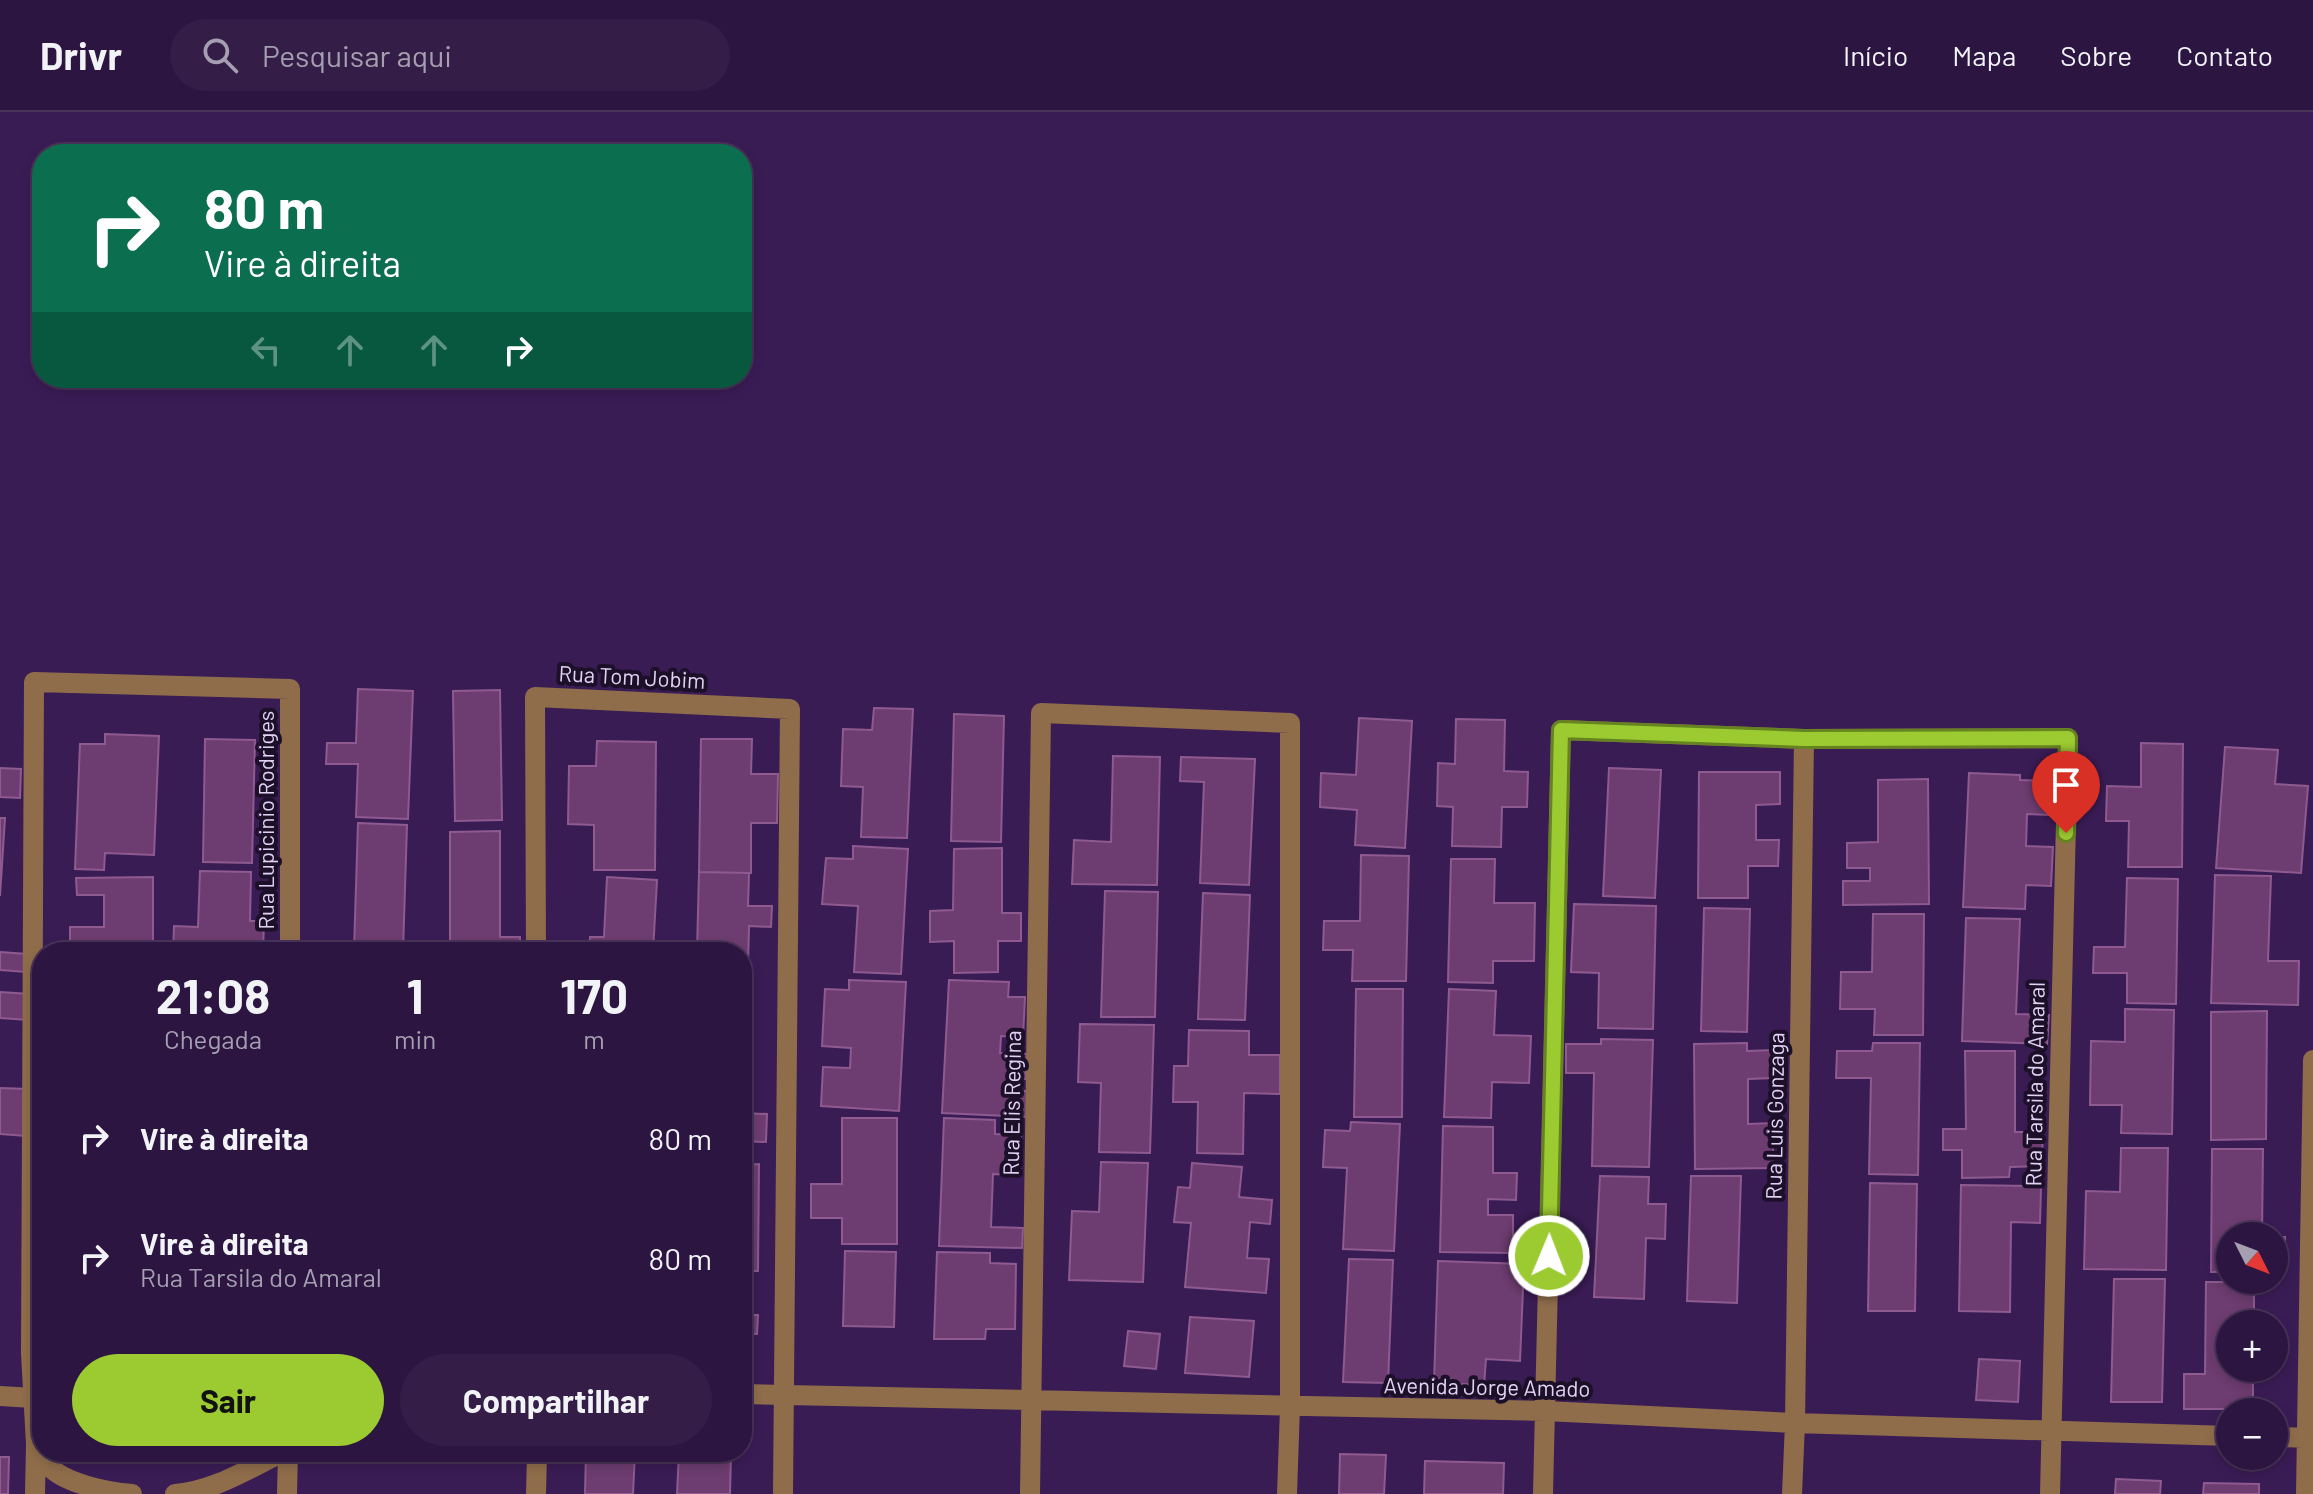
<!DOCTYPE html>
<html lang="pt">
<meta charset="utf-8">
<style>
:root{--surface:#2c1540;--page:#341e47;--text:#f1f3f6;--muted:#a69fb1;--line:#483459;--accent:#9cca31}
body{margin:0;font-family:Barlow,sans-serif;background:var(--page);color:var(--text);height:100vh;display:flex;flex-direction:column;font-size:30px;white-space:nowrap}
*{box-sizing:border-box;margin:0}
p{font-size:26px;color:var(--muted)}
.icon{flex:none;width:44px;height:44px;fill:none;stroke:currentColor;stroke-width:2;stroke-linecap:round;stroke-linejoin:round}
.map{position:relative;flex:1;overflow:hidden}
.side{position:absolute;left:32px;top:830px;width:720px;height:520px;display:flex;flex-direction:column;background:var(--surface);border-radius:32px;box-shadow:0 4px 12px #0003,0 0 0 2px var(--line)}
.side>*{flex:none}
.guide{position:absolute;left:32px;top:32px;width:720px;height:244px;border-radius:32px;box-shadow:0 4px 12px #0003,0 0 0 2px var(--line);background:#0b6e4f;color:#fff;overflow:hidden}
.needle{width:52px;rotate:132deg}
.tools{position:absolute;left:2216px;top:1110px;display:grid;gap:16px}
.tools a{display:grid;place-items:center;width:72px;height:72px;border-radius:50%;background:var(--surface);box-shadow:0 4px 12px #0003,0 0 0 2px var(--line);font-size:40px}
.pin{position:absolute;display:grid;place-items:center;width:68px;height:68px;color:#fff;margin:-82px -34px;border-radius:50% 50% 50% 0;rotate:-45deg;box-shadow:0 0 8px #0007}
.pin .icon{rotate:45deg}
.me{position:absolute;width:88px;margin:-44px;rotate:1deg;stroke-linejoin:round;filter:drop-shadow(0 0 6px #0008)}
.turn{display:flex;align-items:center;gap:28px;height:168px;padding:0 40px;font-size:36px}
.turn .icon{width:104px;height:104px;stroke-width:2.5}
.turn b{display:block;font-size:56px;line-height:68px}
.lanes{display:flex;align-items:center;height:76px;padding:0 40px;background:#0003;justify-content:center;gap:40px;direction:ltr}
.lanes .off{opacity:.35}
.eta{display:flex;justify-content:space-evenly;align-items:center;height:136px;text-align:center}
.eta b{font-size:48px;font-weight:700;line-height:56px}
.action{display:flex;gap:16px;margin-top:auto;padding:16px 40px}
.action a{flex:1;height:92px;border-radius:48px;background:var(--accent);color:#111;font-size:32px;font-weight:700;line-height:92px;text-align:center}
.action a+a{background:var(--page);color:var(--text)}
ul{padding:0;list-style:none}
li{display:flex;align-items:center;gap:24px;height:120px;padding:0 40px}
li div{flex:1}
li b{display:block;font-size:30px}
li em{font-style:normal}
header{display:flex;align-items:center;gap:48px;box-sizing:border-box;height:112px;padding:0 40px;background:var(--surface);border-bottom:2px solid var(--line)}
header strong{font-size:38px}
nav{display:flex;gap:44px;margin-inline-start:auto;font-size:28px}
.search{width:560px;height:72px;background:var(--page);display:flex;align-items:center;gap:20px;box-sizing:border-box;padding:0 28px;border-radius:44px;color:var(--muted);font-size:30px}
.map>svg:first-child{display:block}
.building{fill:#6d3c70;stroke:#8e5a90;stroke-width:2}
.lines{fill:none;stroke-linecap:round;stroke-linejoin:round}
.minor{stroke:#8f6d4b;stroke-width:20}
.route-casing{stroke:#658320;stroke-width:20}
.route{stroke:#9cca31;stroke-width:14}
.labels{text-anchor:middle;stroke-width:8;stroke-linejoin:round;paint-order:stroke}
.street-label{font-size:22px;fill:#e1d2f5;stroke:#1c0f28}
</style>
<header>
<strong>Drivr</strong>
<div class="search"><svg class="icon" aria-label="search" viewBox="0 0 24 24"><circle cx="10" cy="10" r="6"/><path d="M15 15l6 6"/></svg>Pesquisar aqui</div>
<nav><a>Início</a><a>Mapa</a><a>Sobre</a><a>Contato</a></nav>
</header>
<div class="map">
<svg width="2313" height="1382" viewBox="0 0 2313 1382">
<rect width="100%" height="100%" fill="#3a1c55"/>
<path class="building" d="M358 577 413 579 408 707 356 705 358 652H326L327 631H356Z
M500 578 502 708 455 709 453 579Z
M874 596 913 597 907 726 861 725 863 675 841 674 843 617 872 618Z
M954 602 1004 604 1001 730 951 729Z
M1359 606 1412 609 1405 736 1355 733 1357 698 1320 695 1321 661 1356 663Z
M1456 607 1505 608 1504 659 1528 660 1527 695H1502L1501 735 1452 734 1453 695 1437 694 1438 651 1455 652Z
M105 622 159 624 154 743 105 741 104 758 75 757 80 632H105Z
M205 627 255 628 252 751 203 750Z
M701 627H752L751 662H778L777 711H751V761L699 760Z
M597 629 656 630 655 758H594V713L568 712 569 654H596Z
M2141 631 2183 632 2182 755H2128L2129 709H2106L2107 674 2141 675Z
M2225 635 2278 638 2275 672 2308 674 2301 761 2216 756Z
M1113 644 1160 645 1157 773 1072 772 1074 728 1111 730Z
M1181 645 1255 647 1249 773 1200 771 1204 670 1180 669Z
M0 656 21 657 20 686 0 685Z
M1609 656 1661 658 1655 786 1603 784Z
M1699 660H1780V692L1756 693V728H1779L1778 754H1748V786H1698Z
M1969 661 2020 663V668L2051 669 2050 703 2027 702 2026 734 2053 735 2051 774 2026 773 2025 797 1963 795Z
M1928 667 1929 792 1843 793V769H1870V756H1847V731L1878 730V668Z
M0 706H5L0 784Z
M358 711 407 713 403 839 354 838Z
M500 719V825H520V840H450V720Z
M853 734 908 737 901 862 854 860 858 794 822 792 826 746 853 747Z
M1002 736V801H1021V829H998V860L954 861V829L930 830V799L953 798 954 737Z
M1361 743 1409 744 1406 869H1352L1353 838H1323L1324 809H1360Z
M1451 747H1495L1494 791H1535L1534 849H1493V871L1448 870Z
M200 759 251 760 250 809H264L263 840H173L174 814 198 815Z
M699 760 749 761 748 794H772L771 815 749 814 747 892H742V840H697Z
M2215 763 2271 764 2268 849H2299L2298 893 2211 891Z
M153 765V840H70V815H104V783H77L76 766Z
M607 765 657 768 653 840H589L590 825H604Z
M2127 766 2178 767 2176 892 2127 891V861H2093L2094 835H2125Z
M1105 779 1158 780 1155 905H1101Z
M1203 781 1250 783 1245 908 1198 907Z
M1574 792 1656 794 1653 917 1598 916 1599 861 1571 860Z
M1704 796 1750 797 1747 920 1701 919Z
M1873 802H1924L1923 923H1874L1875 897H1840L1841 860H1872Z
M1966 806 2020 807 2016 902 2049 903 2047 932 1962 929Z
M0 840 27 842 26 860 0 858Z
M849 868 906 870 899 999 821 994 823 955 850 956 851 936 822 934 825 877 849 878Z
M949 868 1009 870 1008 885H1025L1023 925 1001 924 1000 941 1027 942 1025 967 1010 966V979H1030L1029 1005 942 1001Z
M1356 877H1403L1402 1005H1354Z
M1449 877 1496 879 1494 923 1531 924 1529 971 1492 970 1491 1006 1444 1005Z
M0 880 29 882 28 908 0 906Z
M2125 897 2174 898 2172 1022 2121 1021 2122 993H2090L2091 929 2125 930Z
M2267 899 2266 1027 2211 1028V900Z
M1080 912 1154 913 1150 1041 1099 1040 1101 971 1078 970Z
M1189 918 1249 919V943H1280V982L1244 981 1243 1042 1197 1041 1198 990H1173L1174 954H1188Z
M1601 927 1653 928 1649 1055 1592 1054 1594 961H1566V932H1601Z
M1747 931V939L1775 938 1774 966 1748 967V1012L1773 1011V1056L1695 1057 1694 932Z
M1873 931H1920L1918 1063 1869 1062 1871 966H1836L1837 939H1872Z
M1965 939H2015V1020H2042L2043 1054 2010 1055 2009 1065 1962 1066V1038H1943V1017H1966Z
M0 976 28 977 26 1024 0 1022Z
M742 1001 767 1002 766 1030 742 1029Z
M842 1006H897V1132H842V1106H811V1072H842Z
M944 1006 995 1008V1022L1021 1023 1020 1063 993 1062 991 1115 1023 1116 1022 1136 939 1134Z
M1351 1010 1400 1012 1394 1139 1343 1137 1347 1056 1323 1055 1325 1018 1350 1019Z
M1443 1014 1493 1015V1061H1517L1516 1088 1488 1087V1103H1513V1141L1440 1140Z
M2121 1036H2168L2166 1158 2084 1157 2086 1079 2120 1080Z
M2212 1037H2263L2262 1124H2230V1160H2211Z
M1101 1050 1148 1051 1143 1170 1069 1168 1072 1099 1099 1100Z
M1192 1051 1242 1055 1239 1085 1272 1088 1270 1112 1250 1110 1247 1146 1269 1147 1266 1181 1185 1175 1191 1111 1174 1110 1178 1075 1190 1076Z
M759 1052 758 1159H742V1053Z
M1600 1064 1649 1065 1648 1092H1666L1665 1127 1646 1126 1644 1187 1594 1185Z
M1691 1064H1741L1737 1191 1687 1189Z
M1870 1071 1917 1072 1915 1199H1868Z
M1961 1073 2041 1074 2040 1111 2011 1110 2010 1200 1959 1199Z
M2274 1125H2285V1160H2274Z
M845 1139 896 1140 894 1215 843 1214Z
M937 1140 990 1141V1151L1016 1152 1015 1217H986L985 1227H934Z
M1349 1147 1393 1148 1388 1271 1343 1270Z
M1438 1149 1524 1152 1520 1249 1486 1247 1484 1273 1434 1271Z
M2114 1167H2165L2162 1290H2111Z
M2206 1170H2254V1212H2230V1256H2253V1297H2184V1262H2205Z
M742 1203H758L757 1222 742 1221Z
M1190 1205 1254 1209 1249 1265 1185 1261Z
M1128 1219 1160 1222 1156 1257 1124 1254Z
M1979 1247 2020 1249 2018 1290 1976 1288Z
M586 1340H635L633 1382H585Z
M679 1340H731L730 1382H677Z
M1340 1342 1386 1343 1384 1382H1339Z
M0 1345H9L8 1382H0Z
M1425 1349 1504 1351 1503 1382H1424Z
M2116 1367 2161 1369 2160 1382H2115Z
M2204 1371 2259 1372V1382H2203Z"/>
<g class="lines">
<path class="minor" d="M536 840 535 585 790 597 783 1382
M742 1282 1545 1299 1795 1311 2230 1324
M0 1284 33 1286
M2274 1325 2313 1326
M36 1332C40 1339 43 1348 49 1354 65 1372 109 1380 132 1382
M35 1382 36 1332 31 1241 34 570 290 577V840
M175 1382C214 1379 248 1357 283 1340
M287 1382 288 1340
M536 1382 537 1340
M1030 1382 1041 601 1290 611V1295L1287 1382
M1543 1382 1561 618 1804 627 2068 626 2050 1382
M1792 1382 1795 1311 1804 627
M2306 1382 2313 948"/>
</g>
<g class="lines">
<defs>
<path id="route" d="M1549 1144 1561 618 1804 627 2068 626 2066 721"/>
</defs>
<use href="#route" class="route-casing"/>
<use href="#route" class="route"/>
</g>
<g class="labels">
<g class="street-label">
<text transform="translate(632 565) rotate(3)" y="8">Rua Tom Jobim</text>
<text transform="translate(266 708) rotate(-90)" y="8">Rua Lupicinio Rodriges</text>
<text transform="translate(2035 972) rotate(-89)" y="8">Rua Tarsila do Amaral</text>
<text transform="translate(1012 991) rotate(-89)" y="8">Rua Elis Regina</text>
<text transform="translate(1775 1004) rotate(-89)" y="8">Rua Luis Gonzaga</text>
<text transform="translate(1487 1275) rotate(1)" y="8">Avenida Jorge Amado</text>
</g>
</g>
</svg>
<div class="tools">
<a><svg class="needle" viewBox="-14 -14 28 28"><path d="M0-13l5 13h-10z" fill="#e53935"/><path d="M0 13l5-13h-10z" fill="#a69fb1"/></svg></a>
<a>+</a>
<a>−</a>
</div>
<div class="pin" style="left:2066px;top:721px;background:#d93025"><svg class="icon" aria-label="arrive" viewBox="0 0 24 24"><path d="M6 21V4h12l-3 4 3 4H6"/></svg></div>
<svg class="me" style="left:1549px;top:1144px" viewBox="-20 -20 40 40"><circle r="17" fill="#9cca31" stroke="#fff" stroke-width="3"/><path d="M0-11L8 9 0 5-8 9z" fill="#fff"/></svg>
<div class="guide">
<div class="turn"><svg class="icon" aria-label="right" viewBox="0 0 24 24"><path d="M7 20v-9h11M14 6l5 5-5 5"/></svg><div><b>80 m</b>Vire à direita</div></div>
<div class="lanes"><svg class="icon off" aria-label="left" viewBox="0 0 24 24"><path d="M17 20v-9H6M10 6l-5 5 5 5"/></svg><svg class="icon off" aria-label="ahead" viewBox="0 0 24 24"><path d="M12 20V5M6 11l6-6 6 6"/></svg><svg class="icon off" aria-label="ahead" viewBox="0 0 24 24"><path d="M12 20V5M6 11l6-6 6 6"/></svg><svg class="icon" aria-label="right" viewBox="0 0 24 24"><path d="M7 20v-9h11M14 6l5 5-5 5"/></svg></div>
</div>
<section class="side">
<div class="eta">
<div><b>21:08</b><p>Chegada</p></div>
<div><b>1</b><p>min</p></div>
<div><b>170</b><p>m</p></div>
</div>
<ul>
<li><svg class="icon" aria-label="right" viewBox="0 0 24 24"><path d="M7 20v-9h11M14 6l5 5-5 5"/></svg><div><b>Vire à direita</b></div><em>80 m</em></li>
<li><svg class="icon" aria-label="right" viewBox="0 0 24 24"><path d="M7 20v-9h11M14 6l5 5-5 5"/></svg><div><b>Vire à direita</b><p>Rua Tarsila do Amaral</p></div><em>80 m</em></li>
</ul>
<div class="action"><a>Sair</a><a>Compartilhar</a></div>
</section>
</div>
